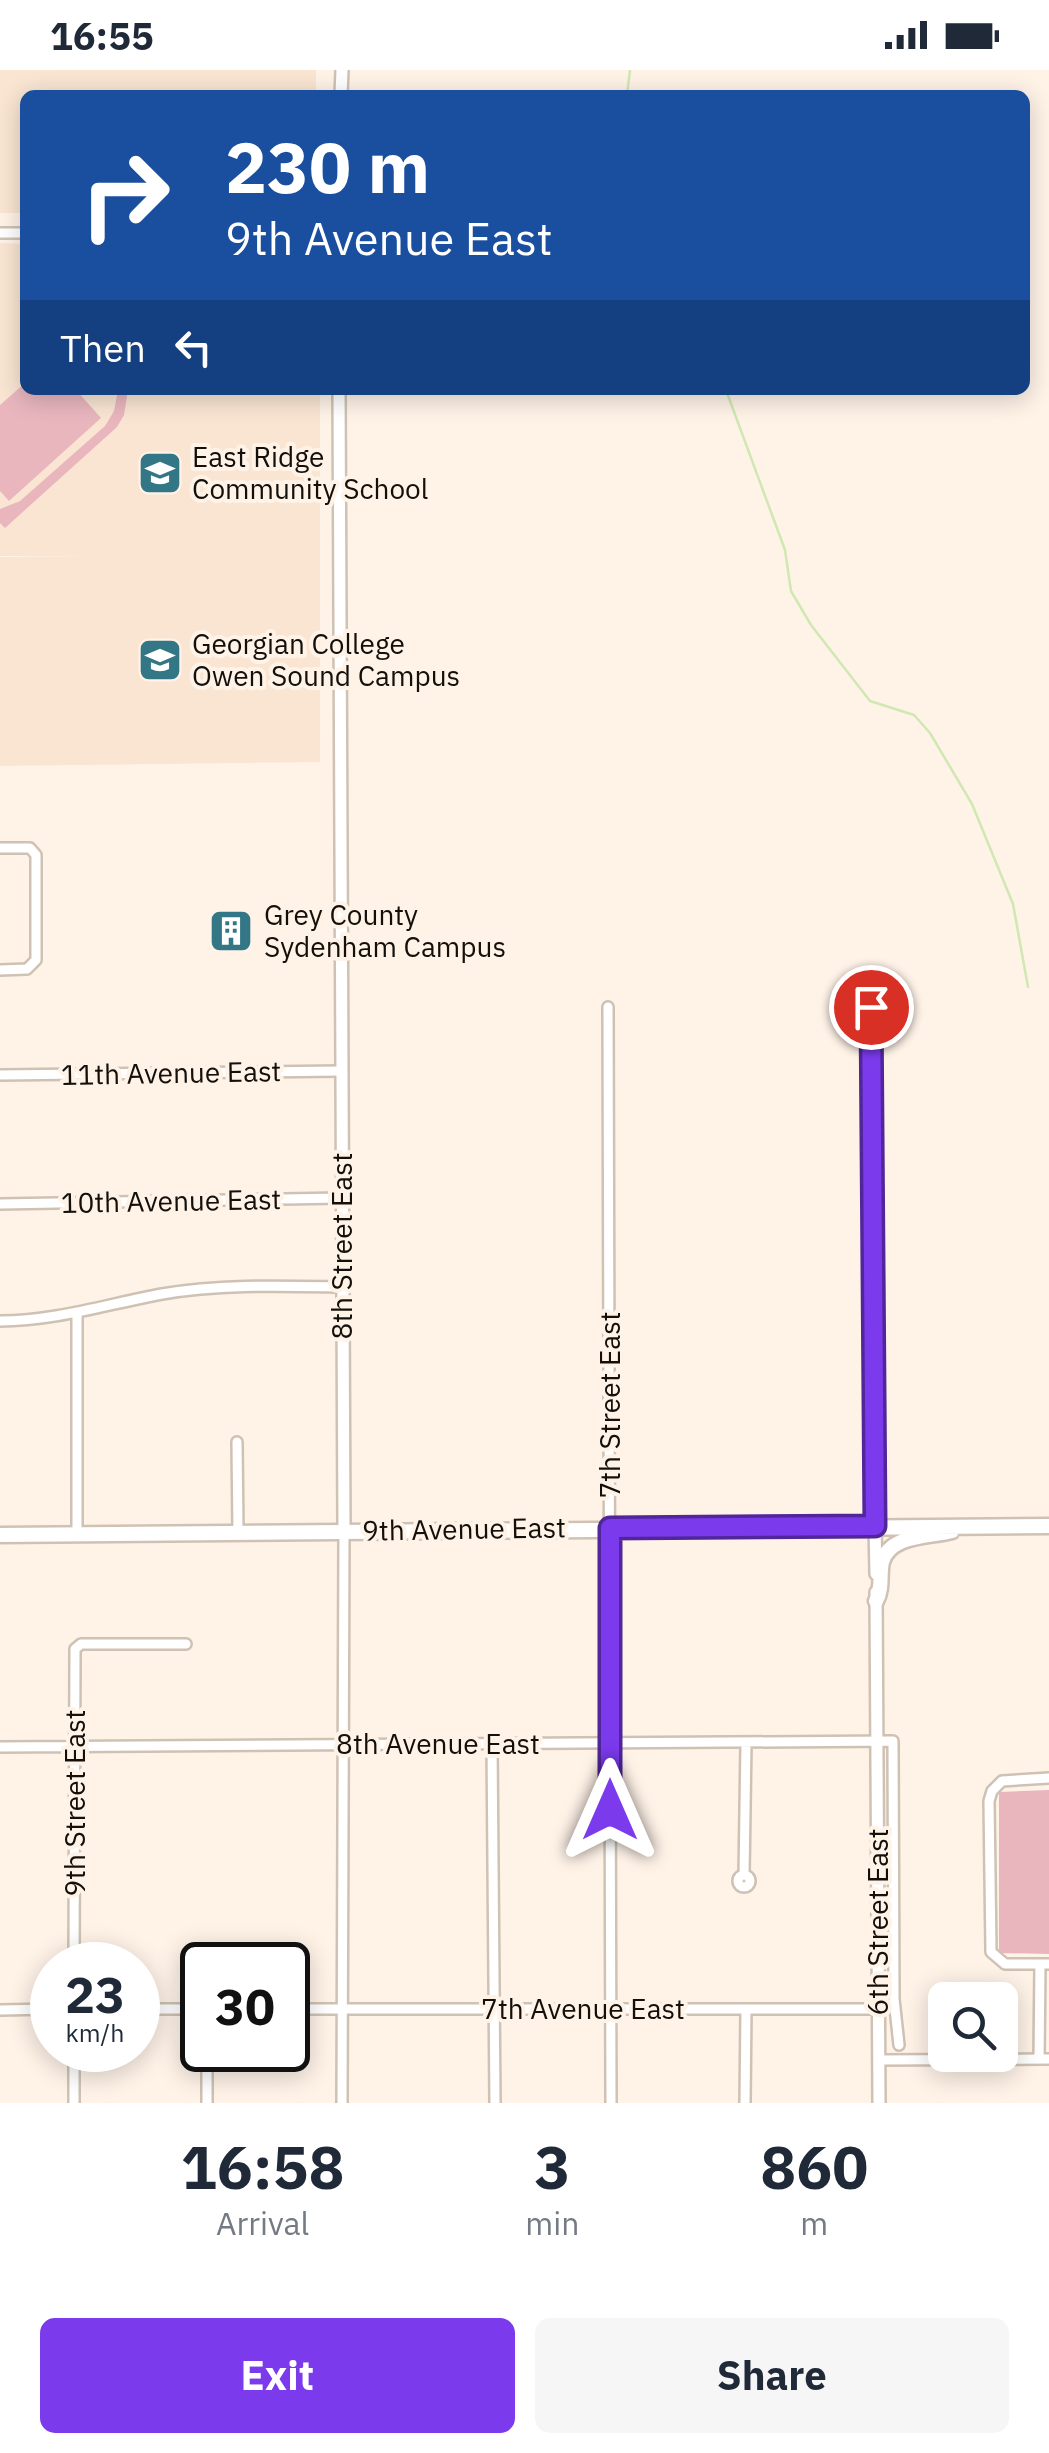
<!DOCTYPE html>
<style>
:root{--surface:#fff;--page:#f6f6f7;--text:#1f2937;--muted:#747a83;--accent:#7c3aed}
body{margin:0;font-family:"IBM Plex Sans",sans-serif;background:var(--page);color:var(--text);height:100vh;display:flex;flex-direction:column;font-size:38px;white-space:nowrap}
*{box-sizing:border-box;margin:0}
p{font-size:32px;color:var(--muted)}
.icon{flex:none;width:55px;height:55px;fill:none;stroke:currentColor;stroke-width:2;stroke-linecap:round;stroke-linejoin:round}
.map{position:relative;height:2033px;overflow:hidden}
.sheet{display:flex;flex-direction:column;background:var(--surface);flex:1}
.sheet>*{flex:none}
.banner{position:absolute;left:20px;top:20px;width:1010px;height:305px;border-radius:15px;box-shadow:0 5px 25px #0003;background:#1a4fa0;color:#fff;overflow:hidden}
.tools{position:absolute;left:928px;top:1912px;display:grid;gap:20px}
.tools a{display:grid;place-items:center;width:90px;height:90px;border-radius:15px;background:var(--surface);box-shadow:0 5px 25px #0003;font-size:50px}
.speed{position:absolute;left:30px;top:1872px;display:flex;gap:20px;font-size:50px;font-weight:700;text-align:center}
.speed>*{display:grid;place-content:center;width:130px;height:130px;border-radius:50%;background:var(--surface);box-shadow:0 5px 25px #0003;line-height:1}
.speed small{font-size:25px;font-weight:400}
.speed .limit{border:5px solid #111;border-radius:15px;background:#fff;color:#111}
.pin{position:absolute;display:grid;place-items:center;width:85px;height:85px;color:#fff;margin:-42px;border:5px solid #fff;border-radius:50%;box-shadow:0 2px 10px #0007}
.me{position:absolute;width:110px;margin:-55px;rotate:0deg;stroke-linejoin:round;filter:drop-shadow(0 0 8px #0008)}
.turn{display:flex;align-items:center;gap:35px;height:210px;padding:0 40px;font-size:45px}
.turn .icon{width:130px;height:130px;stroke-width:2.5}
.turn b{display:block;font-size:70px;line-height:85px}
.then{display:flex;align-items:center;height:95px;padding:0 40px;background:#0003;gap:20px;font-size:38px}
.eta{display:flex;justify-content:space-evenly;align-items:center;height:170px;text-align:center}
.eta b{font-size:60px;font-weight:700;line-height:70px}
.primary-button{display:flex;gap:20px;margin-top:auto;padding:20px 40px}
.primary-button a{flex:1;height:115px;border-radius:15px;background:var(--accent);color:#fff;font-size:40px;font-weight:700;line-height:115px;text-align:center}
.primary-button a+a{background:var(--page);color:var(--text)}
.status{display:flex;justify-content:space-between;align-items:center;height:70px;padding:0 50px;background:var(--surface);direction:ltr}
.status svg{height:28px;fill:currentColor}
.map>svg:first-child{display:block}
.built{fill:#f9e5d2}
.green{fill:#e9b6be}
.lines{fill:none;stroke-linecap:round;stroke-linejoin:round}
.stream{stroke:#d0e8b2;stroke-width:2.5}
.minor-casing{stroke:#cfc2b4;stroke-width:14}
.major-casing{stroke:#cfc2b4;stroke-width:16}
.highway-casing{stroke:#cfc2b4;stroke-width:19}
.minor{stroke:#fff;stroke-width:9}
.major{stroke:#fff;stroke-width:11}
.highway{stroke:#fff;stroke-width:14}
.route-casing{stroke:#51269a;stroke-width:25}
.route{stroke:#7c3aed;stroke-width:18}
.labels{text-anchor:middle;stroke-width:8;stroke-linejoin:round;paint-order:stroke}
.poi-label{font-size:28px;fill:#130f0a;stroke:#fff3e8;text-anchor:start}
.street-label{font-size:28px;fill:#130f0a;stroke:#fff3e8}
</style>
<div class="status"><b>16:55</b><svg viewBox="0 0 49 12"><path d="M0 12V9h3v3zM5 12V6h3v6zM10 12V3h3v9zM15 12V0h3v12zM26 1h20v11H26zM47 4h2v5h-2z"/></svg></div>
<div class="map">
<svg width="1049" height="2033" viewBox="0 0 1049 2033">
<rect width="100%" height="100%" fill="#fff3e8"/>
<path class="built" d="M0 0H316V25H25V143H0Z
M0 173 25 174V320H320V692L0 696V487H94L0 486Z"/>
<path class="green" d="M25 313V320H76L101 348 9 431 0 421V335Z
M118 320H128L124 345 117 357 5 458 0 453V439L20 431 105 356 114 341Z
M1049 1720V1884L999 1883V1722Z"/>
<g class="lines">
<path class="stream" d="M627 25 630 0
M726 320 785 480 791 521 811 555 870 631 914 645 930 663 972 734 1013 834 1028 917"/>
<defs>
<path id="minor" d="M0 163H25
M0 778H30L36 785V890L27 899 0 900
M608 937 611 2033
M871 937 875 1456
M0 1005 342 1001
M0 1134 342 1128
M77 1244V1464
M0 1251C55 1251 108 1234 162 1224 221 1214 281 1216 341 1217
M237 1372 238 1462
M492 1674 495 2033
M0 1677 893 1671 894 1929 899 1975
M1049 1708 1002 1711 992 1721 989 1731 991 1882 1005 1894H1049
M738 1811a6 6 0 1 1 12 0a6 6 0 1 1-12 0Z
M744 1805 746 1673
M74 1895 75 1579 81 1574H186
M138 1939H202
M288 1939H879
M0 1940 52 1939
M207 1980V2033
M1039 1989 1040 1894
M879 1990 1049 1989
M74 2033V1980
M342 2033 344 1461
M745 2033 746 1940"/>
<path id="major" d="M341 25 342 0
M339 320 344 1461
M875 1456 876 1504
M876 1522 879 2033"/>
<path id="highway" d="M0 1465 1049 1456
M876 1531C883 1518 879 1505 882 1492 890 1464 930 1467 952 1461"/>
</defs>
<use href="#minor" class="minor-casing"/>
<use href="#major" class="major-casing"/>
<use href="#highway" class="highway-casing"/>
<use href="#minor" class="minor"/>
<use href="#major" class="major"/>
<use href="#highway" class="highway"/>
</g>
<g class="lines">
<defs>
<path id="route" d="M610 1740V1458L875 1456 871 937"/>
</defs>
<use href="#route" class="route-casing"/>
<use href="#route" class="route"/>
</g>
<defs>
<symbol id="school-square" viewBox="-11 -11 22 22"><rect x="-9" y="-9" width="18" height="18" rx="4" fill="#337686" stroke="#fff3e8"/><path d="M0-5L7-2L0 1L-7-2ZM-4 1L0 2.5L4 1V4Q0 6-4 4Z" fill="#fff"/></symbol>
<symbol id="university-square" viewBox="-11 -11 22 22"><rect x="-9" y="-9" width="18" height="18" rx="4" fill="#337686" stroke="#fff3e8"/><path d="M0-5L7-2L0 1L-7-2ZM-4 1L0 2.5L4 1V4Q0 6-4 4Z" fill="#fff"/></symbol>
<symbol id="building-square" viewBox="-11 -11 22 22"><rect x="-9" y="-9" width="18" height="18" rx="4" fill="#337686" stroke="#fff3e8"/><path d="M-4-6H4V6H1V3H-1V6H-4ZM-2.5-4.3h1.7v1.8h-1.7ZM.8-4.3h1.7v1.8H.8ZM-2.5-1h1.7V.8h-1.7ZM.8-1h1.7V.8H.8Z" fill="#fff"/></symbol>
</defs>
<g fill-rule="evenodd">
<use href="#school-square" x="135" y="378" width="50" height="50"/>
<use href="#university-square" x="135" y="565" width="50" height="50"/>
<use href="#building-square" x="206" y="836" width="50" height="50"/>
</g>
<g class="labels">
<g class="poi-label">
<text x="192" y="397">East Ridge<tspan x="192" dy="32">Community School</tspan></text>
<text x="192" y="584">Georgian College<tspan x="192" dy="32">Owen Sound Campus</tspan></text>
<text x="264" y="855">Grey County<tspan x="264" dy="32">Sydenham Campus</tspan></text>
</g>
<g class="street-label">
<text transform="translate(171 1003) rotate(-1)" y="10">11th Avenue East</text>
<text transform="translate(171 1131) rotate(-1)" y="10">10th Avenue East</text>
<text transform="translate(342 1176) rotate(-90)" y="10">8th Street East</text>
<text transform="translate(610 1335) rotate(-90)" y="10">7th Street East</text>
<text transform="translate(464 1459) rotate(-1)" y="10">9th Avenue East</text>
<text x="438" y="1684">8th Avenue East</text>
<text transform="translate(75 1733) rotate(-90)" y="10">9th Street East</text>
<text transform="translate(878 1852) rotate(-90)" y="10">6th Street East</text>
<text x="583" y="1949">7th Avenue East</text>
</g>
</g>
</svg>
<div class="tools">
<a><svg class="icon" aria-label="search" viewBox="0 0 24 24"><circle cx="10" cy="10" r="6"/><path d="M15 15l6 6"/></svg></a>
</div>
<div class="speed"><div>23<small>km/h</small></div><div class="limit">30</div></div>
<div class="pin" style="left:871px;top:937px;background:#d93025"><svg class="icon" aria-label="arrive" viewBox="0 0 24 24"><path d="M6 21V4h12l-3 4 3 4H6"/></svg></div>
<svg class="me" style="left:610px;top:1740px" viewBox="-20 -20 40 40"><path d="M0-17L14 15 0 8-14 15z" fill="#7c3aed" stroke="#fff" stroke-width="4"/></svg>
<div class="banner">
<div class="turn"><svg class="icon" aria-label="right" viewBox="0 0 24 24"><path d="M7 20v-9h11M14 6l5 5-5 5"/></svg><div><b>230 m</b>9th Avenue East</div></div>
<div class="then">Then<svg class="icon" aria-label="left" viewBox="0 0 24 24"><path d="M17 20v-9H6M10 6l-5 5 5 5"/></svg></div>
</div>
</div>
<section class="sheet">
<div class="eta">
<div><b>16:58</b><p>Arrival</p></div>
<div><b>3</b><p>min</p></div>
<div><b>860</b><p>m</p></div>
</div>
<div class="primary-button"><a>Exit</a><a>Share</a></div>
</section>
